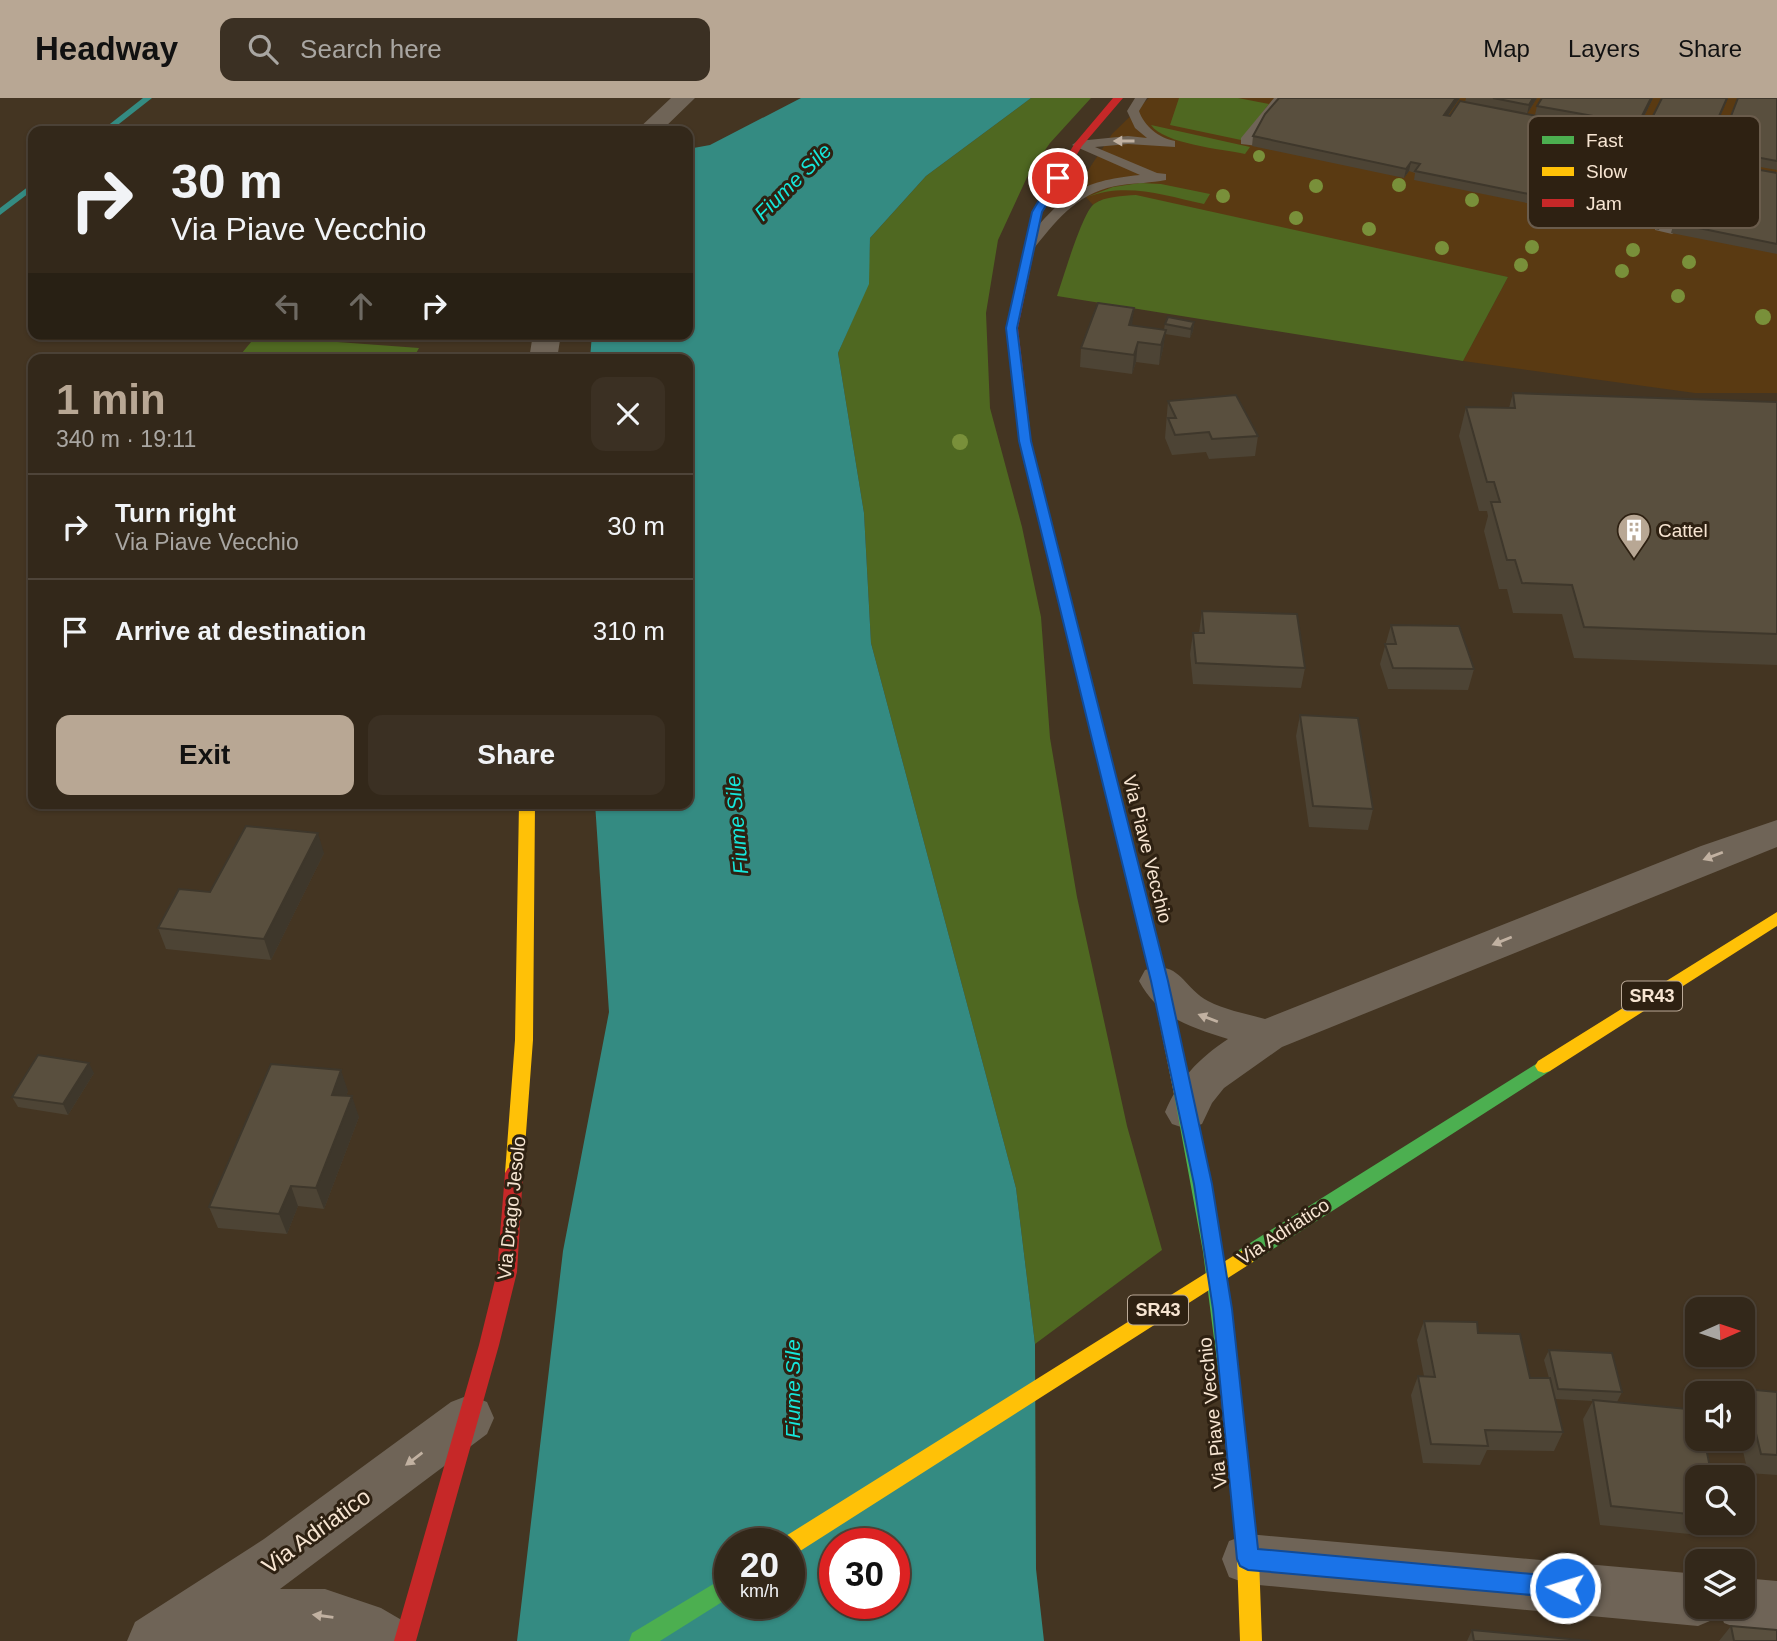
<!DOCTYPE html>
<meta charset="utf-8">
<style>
:root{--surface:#33281a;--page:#3b3023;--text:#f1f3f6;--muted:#a9a6a2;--line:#4e4439;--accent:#b8a794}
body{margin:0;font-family:Helvetica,sans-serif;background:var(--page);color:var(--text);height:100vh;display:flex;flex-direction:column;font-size:26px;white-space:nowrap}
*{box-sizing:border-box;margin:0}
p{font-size:23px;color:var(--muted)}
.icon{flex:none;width:38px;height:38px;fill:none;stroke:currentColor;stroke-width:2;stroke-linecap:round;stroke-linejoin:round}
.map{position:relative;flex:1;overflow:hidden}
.sheet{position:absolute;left:28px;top:256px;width:665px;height:455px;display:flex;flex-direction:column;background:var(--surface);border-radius:14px;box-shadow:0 2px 5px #0004,0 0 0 2px var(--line)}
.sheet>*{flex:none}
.top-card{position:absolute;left:28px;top:28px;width:665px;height:214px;border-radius:14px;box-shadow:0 2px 5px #0004,0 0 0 2px var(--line);background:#33281a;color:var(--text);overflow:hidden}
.needle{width:46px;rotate:87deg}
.buttons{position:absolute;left:1685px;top:1199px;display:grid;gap:14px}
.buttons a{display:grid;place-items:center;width:70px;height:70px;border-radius:14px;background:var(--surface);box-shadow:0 2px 5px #0004,0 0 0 2px var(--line);font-size:35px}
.speed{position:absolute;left:714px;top:1430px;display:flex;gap:14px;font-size:35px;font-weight:700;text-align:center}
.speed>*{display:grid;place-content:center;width:91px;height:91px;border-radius:50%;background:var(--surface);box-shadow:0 2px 5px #0004,0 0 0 2px var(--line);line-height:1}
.speed small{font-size:18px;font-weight:400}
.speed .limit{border:10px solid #d22;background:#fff;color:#111}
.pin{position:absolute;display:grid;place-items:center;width:60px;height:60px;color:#fff;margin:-30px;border:4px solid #fff;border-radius:50%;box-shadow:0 2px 7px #0007}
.me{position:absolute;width:77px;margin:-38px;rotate:275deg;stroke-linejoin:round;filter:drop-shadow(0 0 5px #0008)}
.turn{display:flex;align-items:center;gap:24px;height:147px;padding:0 28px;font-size:32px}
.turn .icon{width:91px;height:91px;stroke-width:2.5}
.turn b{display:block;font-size:49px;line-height:60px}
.lanes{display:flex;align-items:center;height:66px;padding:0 28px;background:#0003;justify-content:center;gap:35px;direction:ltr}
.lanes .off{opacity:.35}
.round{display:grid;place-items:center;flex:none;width:74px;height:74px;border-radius:14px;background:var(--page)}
.head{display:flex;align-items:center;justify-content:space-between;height:119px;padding:0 28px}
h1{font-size:42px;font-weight:700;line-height:52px;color:var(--accent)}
.button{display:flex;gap:14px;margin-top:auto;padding:14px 28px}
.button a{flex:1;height:80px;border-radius:14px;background:var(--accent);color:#111;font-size:28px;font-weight:700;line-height:80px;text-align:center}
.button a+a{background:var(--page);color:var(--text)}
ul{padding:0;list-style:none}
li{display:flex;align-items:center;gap:21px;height:105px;padding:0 28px;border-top:2px solid var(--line)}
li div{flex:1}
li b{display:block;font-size:26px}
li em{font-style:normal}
header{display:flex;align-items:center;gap:42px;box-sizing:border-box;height:98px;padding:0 35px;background:var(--accent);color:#111}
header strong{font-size:33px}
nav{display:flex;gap:38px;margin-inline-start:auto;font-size:24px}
.search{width:490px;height:63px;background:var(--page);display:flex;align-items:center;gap:18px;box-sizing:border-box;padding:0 24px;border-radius:14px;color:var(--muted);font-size:26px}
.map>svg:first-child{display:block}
.built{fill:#5a3a12}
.green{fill:#4f6821}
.water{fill:#348b82;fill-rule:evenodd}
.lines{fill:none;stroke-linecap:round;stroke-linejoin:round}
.stream{fill:#348b82;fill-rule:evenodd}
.lane{fill:#6f6457;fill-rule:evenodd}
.street{fill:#6f6457;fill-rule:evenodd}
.fast{fill:#4caf50;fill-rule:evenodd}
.slow{fill:#ffc107;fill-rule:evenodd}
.jam{fill:#c62828;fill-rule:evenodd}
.tree{fill:#79903a}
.wall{fill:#4d4435}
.shaded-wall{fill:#3e372b}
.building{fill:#594f3e;stroke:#3e372b;stroke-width:2}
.oneway{fill:#c1b1a1}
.route{fill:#1a73e8;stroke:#114b97;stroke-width:2}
.labels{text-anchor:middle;stroke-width:6;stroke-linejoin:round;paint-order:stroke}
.shield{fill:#2e2112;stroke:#bbaa98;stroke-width:2}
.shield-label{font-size:18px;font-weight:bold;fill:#f7e5d2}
.poi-label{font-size:19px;fill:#f7e5d2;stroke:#2e2112;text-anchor:start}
.street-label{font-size:19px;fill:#f7e5d2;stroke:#2e2112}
.water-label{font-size:21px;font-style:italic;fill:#16e6da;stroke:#2e2112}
.near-street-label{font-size:23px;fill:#f7e5d2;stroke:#2e2112}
.key{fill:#2e2112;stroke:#6a5c4c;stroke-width:2}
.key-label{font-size:19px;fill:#f7e5d2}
</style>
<header>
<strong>Headway</strong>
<div class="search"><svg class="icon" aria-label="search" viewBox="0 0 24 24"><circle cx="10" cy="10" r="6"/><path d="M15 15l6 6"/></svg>Search here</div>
<nav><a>Map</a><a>Layers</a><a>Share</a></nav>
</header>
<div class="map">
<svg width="1777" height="1543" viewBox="0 0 1777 1543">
<rect width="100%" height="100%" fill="#443522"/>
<path class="built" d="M1149 0H1777V295H1695L1463 263 1508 179 1101 102 1093 107 1077 89 1112 36Z"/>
<path class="green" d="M1031 0H1091L1050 45 1029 75 998 142 986 215 990 310 1022 429 1041 519 1050 640 1077 799 1127 1028 1162 1152 1035 1246 1016 1090 871 545 864 415 838 255 868 186 870 140 926 78Z
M1179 0H1238L1269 6 1241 42 1170 27Z
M1151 27 1250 49 1245 56C1222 51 1164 46 1151 27Z
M1140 85 1161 86 1210 96 1204 106C1164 97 1126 84 1087 99L1113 89Z
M1136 97 1508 179 1463 263 1057 198C1063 181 1082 115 1094 106 1106 98 1122 98 1136 97Z
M256 238 419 250 413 261H237Z"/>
<path class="water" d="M801 0H1031L926 78 870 140 869 186 838 255 864 415 871 545 1016 1090 1035 1246 1036 1471 1044 1543H517L563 1153 609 914 595 705H688V261H590L592 236H688V51L710 47ZM730 1446H789V1505H730ZM835 1446H894V1505H835Z"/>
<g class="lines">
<path class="stream" d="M143 0H152L110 33H101Z
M33 85V92L0 117V110Z"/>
<path class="lane" d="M1135 0H1147L1139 13C1144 28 1159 40 1175 43V49L1128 46 1095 49 1157 75 1166 76V82C1151 85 1136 85 1122 87 1080 93 1060 118 1035 149H1025V143C1064 97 1078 83 1140 77L1072 47 1078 43 1128 38 1147 40 1135 30 1127 13Z
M1274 0H1287L1254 41 1259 45 1258 48 1241 46V40Z
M1660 125 1677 129 1679 132 1672 136 1655 132V126Z"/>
<path class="street" d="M671 0H695L661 33H636Z
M533 236H561L557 261H529Z
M1777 722V749L1282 949 1224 990 1212 1005 1202 1026 1187 1031 1172 1026 1165 1014C1179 981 1198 961 1228 941 1190 929 1159 920 1139 883L1145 872C1180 861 1182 889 1208 903 1225 912 1247 916 1265 921L1701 748Z
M469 1297 487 1304 494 1320 487 1336 280 1491H325L381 1510 405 1524 413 1543H127L135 1524 264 1441 451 1304Z
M1248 1436 1698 1476V1508H1743V1480L1777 1483V1535L1743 1532 1724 1525 1720 1514 1717 1520 1698 1528 1248 1486 1229 1479 1222 1461 1229 1443Z"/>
<path class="fast" d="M1023 319 1029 323 1031 343 1103 630 1096 635 1089 630 1019 343 1017 323Z
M1544 961 1550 963 1553 968 1550 973 1253 1164 1246 1166 1239 1164 1237 1158 1239 1152Z
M1183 989 1189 991 1192 996 1222 1154 1243 1312 1240 1318 1233 1321 1226 1318 1223 1312 1203 1154 1174 996 1177 991Z
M730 1476V1499L660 1543H629L632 1535Z"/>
<path class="slow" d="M1096 625 1103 630 1167 883 1192 996 1189 1001 1183 1003 1177 1001 1174 996 1151 883 1089 630Z
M519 705H535L533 942 523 1075 520 1080 514 1082 508 1080 505 1075 515 942Z
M1777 814V828L1550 973 1544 975 1538 973 1535 968 1538 963Z
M1246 1150 1253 1152 1255 1158 1253 1164 797 1455 789 1458V1446H779L781 1441Z
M1233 1303 1240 1306 1243 1312 1259 1461 1262 1543H1240L1237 1461 1223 1312 1226 1306Z"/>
<path class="jam" d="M1113 0H1123L1082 48 1042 115 1018 230 1029 323 1027 326H1019L1006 230 1032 115 1075 45Z
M514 1068 520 1070 523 1075 517 1174 499 1247 416 1543H394L479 1247 497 1174 505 1075 508 1070Z"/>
</g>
<g class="tree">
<circle cx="1259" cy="58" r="6"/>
<circle cx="1399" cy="87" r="7"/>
<circle cx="1316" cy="88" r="7"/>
<circle cx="1223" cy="98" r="7"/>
<circle cx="1472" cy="102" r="7"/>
<circle cx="1296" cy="120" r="7"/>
<circle cx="1369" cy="131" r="7"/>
<circle cx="1532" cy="149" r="7"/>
<circle cx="1442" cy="150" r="7"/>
<circle cx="1633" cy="152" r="7"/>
<circle cx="1689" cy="164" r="7"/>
<circle cx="1521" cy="167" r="7"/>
<circle cx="1622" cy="173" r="7"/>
<circle cx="1678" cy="198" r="7"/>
<circle cx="1763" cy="219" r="8"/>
<circle cx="960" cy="344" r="8"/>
</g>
<path class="wall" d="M1279 0H1460L1448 18H1450L1465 4 1466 0H1537L1527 16 1645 39 1647 30 1662 0H1728L1706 51 1696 49 1684 76 1696 79 1777 75V156L1671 135 1673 128 1661 125 1659 132 1414 82 1415 75 1409 73 1404 80 1252 48 1253 38Z
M1653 0 1636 35 1535 17 1537 8Z
M1777 0V72L1716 61 1718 52Z
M1194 224 1193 233 1190 240 1165 236 1163 251 1159 267 1136 264 1132 276 1080 269 1081 250 1164 231 1165 226Z
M1513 295 1777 304V567L1574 560 1562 516 1513 515 1507 491H1499L1484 433 1488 418 1487 413H1479L1459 338 1466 309 1509 310Z
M1168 303 1258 338 1255 358 1209 361 1206 354 1172 357 1165 340Z
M1202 513 1305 570 1301 590 1193 586 1190 556 1193 535H1199Z
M1391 527 1474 571 1468 592 1388 591 1380 566Z
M1300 617 1373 711 1368 732 1309 729 1296 638Z
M324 755 271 862 166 851 158 830 210 794Z
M94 975 68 1017 18 1009 12 999Z
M348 993 346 998 359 1019 324 1111 298 1108 287 1136 218 1130 209 1109Z
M1424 1223 1478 1235 1530 1280H1549L1544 1262 1549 1252 1622 1294 1617 1304 1602 1303 1698 1379V1424H1717L1709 1438 1600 1427 1583 1321 1593 1303 1555 1301 1563 1334 1554 1353 1487 1352 1480 1367 1423 1365 1411 1297 1418 1278H1424L1417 1242Z
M1745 1291 1777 1294V1377L1748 1375 1740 1340H1743V1295Z
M1731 1528 1777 1543H1719Z
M1472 1532 1591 1543H1467Z"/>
<path class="shaded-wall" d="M1456 0H1460L1442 26 1444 17Z
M1533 0H1537L1527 16 1529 7Z
M1651 0H1653L1636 35 1638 26Z
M1727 0H1728L1706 51 1709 41Z
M1696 49 1693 58 1680 85 1683 76Z
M1411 64 1409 73 1404 80 1406 71Z
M1134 210 1132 229 1129 227Z
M1194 224 1193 233 1190 240 1191 231Z
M1166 232 1163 251 1159 267 1161 247Z
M1138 244 1136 264 1132 276 1134 257Z
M318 735 324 755 271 862 264 841Z
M89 965 94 975 68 1017 63 1006Z
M341 972 348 993 339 1017 332 997Z
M352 998 359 1019 324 1111 316 1090Z
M291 1088 298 1108 287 1136 279 1116Z"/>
<path class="building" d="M1279 0H1456L1444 17 1450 18 1460 3 1696 49 1683 76 1696 79 1705 62 1777 75V146L1674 125 1677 118 1664 116 1662 123 1415 73 1420 66 1411 64 1406 71 1253 38 1265 16Z
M1493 0H1533L1529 7Z
M1542 0H1651L1638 26 1537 8Z
M1662 0H1727L1709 41 1647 30Z
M1738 0H1777V63L1718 52Z
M1098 205 1134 210 1129 227 1166 232 1161 247 1138 244 1134 257 1081 250Z
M1168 219 1194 224 1191 231 1165 226Z
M1513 295 1777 304V536L1584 529 1572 487 1522 485 1515 462H1507L1491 404H1500L1494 384H1487L1466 309 1515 310Z
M1236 297 1258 338 1212 341 1209 334 1175 337 1168 320H1176L1168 303Z
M1202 513 1297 516 1305 570 1196 565 1193 535H1204Z
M1391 527 1459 528 1474 571 1393 570 1385 546H1396Z
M1300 617 1358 620 1373 711 1313 708Z
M246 728 318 735 264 841 158 830 179 791 210 794Z
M38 957 89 965 63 1006 12 999Z
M271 966 341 972 332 997 352 998 316 1090 291 1088 279 1116 209 1109Z
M1424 1223 1477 1224 1478 1235 1520 1236 1530 1280H1550L1563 1334 1485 1332 1488 1348 1431 1346 1418 1278 1435 1279Z
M1549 1252 1612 1255 1622 1294 1558 1291Z
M1745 1291 1777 1294V1357L1761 1356Z
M1593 1302 1698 1312V1340H1704L1712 1379H1698V1417L1611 1408Z
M1731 1528 1777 1532V1543H1734Z
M1472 1532 1591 1543H1474Z"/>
<defs><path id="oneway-solid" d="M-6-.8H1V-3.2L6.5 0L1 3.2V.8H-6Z" transform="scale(1.75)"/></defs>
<g class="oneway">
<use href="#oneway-solid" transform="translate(1124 43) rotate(180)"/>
<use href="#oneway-solid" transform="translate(1713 758) rotate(159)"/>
<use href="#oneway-solid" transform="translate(1502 843) rotate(158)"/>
<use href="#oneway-solid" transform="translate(1208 920) rotate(-159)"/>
<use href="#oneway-solid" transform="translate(414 1361) rotate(143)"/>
<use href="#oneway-solid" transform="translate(323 1518) rotate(-172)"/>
</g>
<path class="route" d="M1054 77 1063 80 1042 114 1017 230 1031 343 1168 883 1212 1086 1232 1211 1258 1451 1565 1479 1573 1482 1576 1490 1573 1497 1565 1500 1248 1472 1240 1468 1237 1461 1213 1211 1194 1086 1151 883 1019 343 1006 230 1032 114Z"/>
<defs>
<symbol id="building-pin" viewBox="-11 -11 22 30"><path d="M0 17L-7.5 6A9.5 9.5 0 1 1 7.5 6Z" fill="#b8a794" stroke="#2e2112"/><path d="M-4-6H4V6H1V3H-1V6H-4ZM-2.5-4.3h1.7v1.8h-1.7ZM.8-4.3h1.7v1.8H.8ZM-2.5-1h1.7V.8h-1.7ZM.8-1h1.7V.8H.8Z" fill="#fff"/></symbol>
</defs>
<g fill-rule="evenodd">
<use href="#building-pin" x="1615" y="413" width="38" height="52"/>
</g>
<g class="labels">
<g class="shield">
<rect x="1622" y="883.5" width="60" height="29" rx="5"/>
<rect x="1128" y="1197.5" width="60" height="29" rx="5"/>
</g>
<g class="shield-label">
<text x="1652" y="904">SR43</text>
<text x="1158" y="1218">SR43</text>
</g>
<g class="poi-label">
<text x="1658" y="439">Cattel</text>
</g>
<g class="street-label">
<text transform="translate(1148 751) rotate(76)" y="7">Via Piave Vecchio</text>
<text transform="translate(511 1110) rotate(-84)" y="7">Via Drago Jesolo</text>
<text transform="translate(1283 1133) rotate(-33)" y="7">Via Adriatico</text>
<text transform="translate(1212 1315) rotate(-96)" y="7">Via Piave Vecchio</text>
</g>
<g class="water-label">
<text transform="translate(793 84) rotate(-45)" y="7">Fiume Sile</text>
<text transform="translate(737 727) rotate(-95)" y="7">Fiume Sile</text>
<text transform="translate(793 1291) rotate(-90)" y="7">Fiume Sile</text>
</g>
<g class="near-street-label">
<text transform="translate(316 1433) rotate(-36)" y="8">Via Adriatico</text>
</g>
</g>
<rect x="1528" y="18" width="232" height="112" rx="10" class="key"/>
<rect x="1542" y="38" width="32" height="8" fill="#4caf50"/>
<rect x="1542" y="69" width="32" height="9" fill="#ffc107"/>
<rect x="1542" y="101" width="32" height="8" fill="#c62828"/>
<g class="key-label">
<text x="1586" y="49">Fast</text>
<text x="1586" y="80">Slow</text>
<text x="1586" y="112">Jam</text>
</g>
</svg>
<div class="buttons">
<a><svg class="needle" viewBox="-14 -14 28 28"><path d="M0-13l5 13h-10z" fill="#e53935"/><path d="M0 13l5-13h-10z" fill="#a9a6a2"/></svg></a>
<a><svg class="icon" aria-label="sound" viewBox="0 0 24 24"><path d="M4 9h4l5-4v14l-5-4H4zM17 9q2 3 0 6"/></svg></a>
<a><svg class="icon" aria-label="search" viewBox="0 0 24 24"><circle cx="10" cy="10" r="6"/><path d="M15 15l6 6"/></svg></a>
<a><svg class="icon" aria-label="layers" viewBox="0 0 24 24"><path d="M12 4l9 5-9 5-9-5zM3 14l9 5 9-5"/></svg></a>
</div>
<div class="speed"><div>20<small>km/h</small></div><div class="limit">30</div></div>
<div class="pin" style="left:1058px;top:80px;background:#d93025"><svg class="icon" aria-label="arrive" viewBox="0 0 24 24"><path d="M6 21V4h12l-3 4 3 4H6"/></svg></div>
<svg class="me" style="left:1565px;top:1490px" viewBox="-20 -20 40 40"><circle r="17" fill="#1a73e8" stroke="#fff" stroke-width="3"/><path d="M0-11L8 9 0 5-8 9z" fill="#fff"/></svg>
<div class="top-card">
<div class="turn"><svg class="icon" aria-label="right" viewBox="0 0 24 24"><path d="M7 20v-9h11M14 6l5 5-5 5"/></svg><div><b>30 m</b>Via Piave Vecchio</div></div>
<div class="lanes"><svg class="icon off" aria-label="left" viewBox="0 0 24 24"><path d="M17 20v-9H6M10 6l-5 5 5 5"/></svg><svg class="icon off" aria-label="ahead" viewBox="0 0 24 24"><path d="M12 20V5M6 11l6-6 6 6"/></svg><svg class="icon" aria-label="right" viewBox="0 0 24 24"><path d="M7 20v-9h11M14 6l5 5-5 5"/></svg></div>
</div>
<section class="sheet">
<div class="head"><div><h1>1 min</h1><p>340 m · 19:11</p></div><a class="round"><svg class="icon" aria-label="close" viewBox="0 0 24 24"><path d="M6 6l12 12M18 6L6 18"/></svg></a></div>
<ul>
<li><svg class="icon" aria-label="right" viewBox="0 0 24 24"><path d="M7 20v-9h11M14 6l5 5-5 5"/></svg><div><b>Turn right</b><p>Via Piave Vecchio</p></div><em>30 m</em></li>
<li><svg class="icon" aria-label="arrive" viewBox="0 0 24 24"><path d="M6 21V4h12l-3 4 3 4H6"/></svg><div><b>Arrive at destination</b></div><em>310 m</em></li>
</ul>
<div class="button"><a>Exit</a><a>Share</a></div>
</section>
</div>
